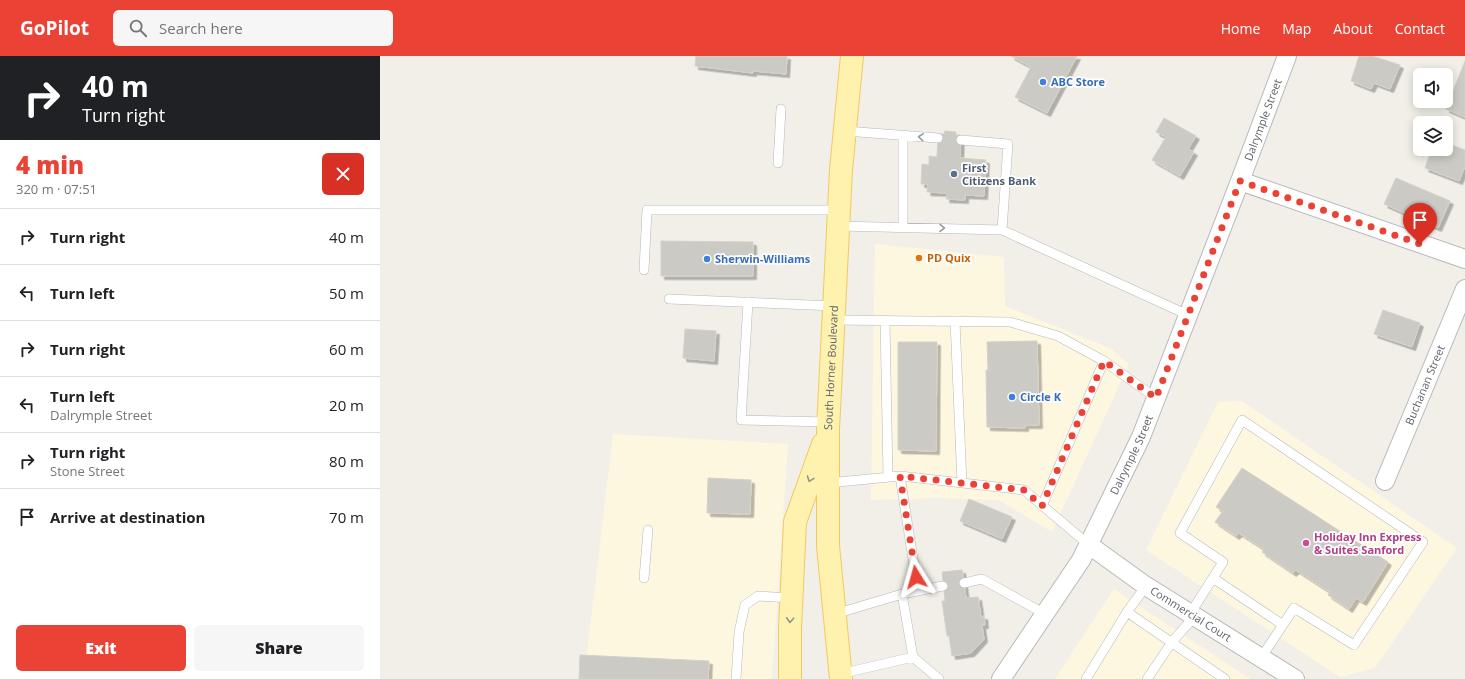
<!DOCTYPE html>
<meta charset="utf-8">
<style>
:root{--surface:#fff;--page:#f6f6f6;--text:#202124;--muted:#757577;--line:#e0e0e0;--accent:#ea4335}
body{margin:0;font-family:"Open Sans",sans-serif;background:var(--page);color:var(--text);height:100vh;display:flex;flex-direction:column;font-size:15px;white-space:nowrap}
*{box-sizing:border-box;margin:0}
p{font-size:13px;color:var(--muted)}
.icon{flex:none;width:22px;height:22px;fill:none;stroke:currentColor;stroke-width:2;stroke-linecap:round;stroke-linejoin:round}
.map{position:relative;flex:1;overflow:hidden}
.drawer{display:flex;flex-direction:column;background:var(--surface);width:380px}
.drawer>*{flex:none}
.guide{background:#202124;color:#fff;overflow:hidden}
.controls{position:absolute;left:1033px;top:12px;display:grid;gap:8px}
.controls a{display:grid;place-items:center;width:40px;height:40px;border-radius:6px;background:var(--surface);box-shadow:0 2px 10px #0003;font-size:20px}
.pin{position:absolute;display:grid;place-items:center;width:34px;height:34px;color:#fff;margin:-41px -17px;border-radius:50% 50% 50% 0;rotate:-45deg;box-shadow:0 0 4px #0007}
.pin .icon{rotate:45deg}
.me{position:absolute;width:44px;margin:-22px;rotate:352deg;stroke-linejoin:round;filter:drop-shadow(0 0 3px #0008)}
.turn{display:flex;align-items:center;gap:14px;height:84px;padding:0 16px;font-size:18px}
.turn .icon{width:52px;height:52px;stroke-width:2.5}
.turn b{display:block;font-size:28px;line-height:34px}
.round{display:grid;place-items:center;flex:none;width:42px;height:42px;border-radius:6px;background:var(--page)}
.overview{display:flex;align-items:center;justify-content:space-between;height:68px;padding:0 16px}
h1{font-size:24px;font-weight:800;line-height:30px;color:var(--accent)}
.primary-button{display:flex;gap:8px;margin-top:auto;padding:8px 16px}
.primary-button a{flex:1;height:46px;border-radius:6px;background:var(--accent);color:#fff;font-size:16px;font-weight:800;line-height:46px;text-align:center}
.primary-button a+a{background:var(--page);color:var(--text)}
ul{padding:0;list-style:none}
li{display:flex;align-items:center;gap:12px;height:56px;padding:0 16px;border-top:1px solid var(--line)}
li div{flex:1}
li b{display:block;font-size:15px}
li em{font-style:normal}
header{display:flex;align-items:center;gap:24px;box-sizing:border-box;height:56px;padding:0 20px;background:var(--accent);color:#fff}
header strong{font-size:19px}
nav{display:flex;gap:22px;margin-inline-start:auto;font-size:14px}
.search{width:280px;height:36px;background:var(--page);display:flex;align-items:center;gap:10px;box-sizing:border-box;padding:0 14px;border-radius:6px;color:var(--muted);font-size:15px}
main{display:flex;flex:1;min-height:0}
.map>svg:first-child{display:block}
.commercial{fill:#fef7e0}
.building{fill:#cccac5;stroke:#d6d1c6;filter:url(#shadow)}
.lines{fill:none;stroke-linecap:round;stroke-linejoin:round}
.lane-casing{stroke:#b5b8bc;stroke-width:10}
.street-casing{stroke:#b5b8bc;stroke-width:20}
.primary-casing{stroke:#f2c960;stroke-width:24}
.lane{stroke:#fff;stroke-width:9}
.street{stroke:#fff;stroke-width:18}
.primary{stroke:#fff2af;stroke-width:22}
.oneway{stroke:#979a9d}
.oneway2{stroke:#979581}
.route{stroke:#ea4335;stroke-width:7;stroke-dasharray:0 12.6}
.shop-dot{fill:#3f7fe0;stroke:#fff;stroke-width:1.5}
.service-dot{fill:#5c6f8a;stroke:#fff;stroke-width:1.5}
.food-dot{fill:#e8710a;stroke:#fff;stroke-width:1.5}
.hotel-dot{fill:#d1479c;stroke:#fff;stroke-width:1.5}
.labels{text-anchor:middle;stroke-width:3.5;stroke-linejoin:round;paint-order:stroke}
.shop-label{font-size:11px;font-weight:bold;fill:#366cbe;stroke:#fff;text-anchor:start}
.street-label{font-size:11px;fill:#5f6368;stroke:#fff}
.service-label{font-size:11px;font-weight:bold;fill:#4e5e75;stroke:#fff;text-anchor:start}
.food-label{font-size:11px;font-weight:bold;fill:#c56008;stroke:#fff;text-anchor:start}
.hotel-label{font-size:11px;font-weight:bold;fill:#b23c85;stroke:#fff;text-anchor:start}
</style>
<header>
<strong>GoPilot</strong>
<div class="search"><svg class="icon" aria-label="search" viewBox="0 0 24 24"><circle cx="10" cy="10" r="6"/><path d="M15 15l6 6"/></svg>Search here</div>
<nav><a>Home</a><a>Map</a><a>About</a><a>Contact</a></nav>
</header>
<main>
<section class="drawer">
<div class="guide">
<div class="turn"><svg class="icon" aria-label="right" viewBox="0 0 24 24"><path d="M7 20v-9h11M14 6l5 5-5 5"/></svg><div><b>40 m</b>Turn right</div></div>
</div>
<div class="overview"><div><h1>4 min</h1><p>320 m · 07:51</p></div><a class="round" style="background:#d93025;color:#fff"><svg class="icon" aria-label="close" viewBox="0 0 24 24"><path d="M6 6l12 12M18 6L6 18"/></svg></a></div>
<ul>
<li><svg class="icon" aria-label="right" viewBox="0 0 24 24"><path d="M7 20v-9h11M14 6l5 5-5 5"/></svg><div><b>Turn right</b></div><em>40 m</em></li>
<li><svg class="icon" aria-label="left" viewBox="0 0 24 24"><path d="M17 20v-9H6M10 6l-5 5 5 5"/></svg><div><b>Turn left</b></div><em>50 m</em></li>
<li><svg class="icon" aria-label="right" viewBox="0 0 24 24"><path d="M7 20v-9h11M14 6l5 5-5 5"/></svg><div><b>Turn right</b></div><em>60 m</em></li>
<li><svg class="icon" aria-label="left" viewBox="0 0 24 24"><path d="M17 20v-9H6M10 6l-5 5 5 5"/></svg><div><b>Turn left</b><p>Dalrymple Street</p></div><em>20 m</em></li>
<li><svg class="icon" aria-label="right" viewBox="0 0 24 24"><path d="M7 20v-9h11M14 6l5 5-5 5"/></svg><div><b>Turn right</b><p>Stone Street</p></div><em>80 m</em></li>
<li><svg class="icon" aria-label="arrive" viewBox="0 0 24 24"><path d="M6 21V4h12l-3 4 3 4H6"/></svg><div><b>Arrive at destination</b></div><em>70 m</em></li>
</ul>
<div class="primary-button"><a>Exit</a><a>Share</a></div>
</section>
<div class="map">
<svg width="1085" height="623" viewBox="0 0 1085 623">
<defs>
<filter id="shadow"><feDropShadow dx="3.5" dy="3.5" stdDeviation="0" flood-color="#0004"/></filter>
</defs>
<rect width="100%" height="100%" fill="#f1efe8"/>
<path class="commercial" d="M495 188 624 201 625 250 730 292 749 308 672 476 619 444 557 442 491 444Z
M862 345 1077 492 995 612 960 621 766 494 838 346Z
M233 378 408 388 392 623H204Z
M734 533 870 623H675Z"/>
<path class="building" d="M316 0H407L406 18 373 15V17L315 10Z
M631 0H697L667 57 635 41 651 11Z
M979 0H992L1020 9 1010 33 994 27 991 33 971 25Z
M1085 5V61L1066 53Z
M784 62 816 80 808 93 814 96 800 120 772 104 786 81 776 76Z
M565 75 576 76V79H581L580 102 606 104 604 140 585 139V144L566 143 567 137 547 136 548 128H541L542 108 549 109V100L557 101 558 78H564Z
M1066 87 1085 94V110L1079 125 1045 112 1052 93H1066Z
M1016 122 1070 145 1058 172 1004 148Z
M281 185 373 186V220H281Z
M1003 254 1040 267 1032 291 994 278Z
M305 273 336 275 334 305 303 302Z
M657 285 659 369H645V372L607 371 606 314H608L607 286Z
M518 286H557L556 395 518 394Z
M862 412 1008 506 983 546 976 542 969 553 948 539 950 536 916 514 913 517 882 496 884 493 859 477 856 480 835 466 843 455 836 451Z
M328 422 371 424 370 458 327 457Z
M589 443 632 461 622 483 580 465Z
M582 514 586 542 598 541 601 561 604 560 605 569H602L604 583 591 597 572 600 569 580H567L562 545H565L562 516Z
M200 599 329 605 328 623H199Z"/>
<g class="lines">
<defs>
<path id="lane" d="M465 75 558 82
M523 80V171
M581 84 628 88 622 174 808 259
M398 107 401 53
M458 170 622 174
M264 214 267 154H459
M289 243 454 250
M368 246 361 364 449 366
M454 264 630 266 678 280 724 305
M505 264 508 421
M575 265 582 427
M520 420 644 434 709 489
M448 427 520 420 538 535
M662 450 724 305 776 342
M264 522 268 474
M833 522 903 569
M584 527 602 523 665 558
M522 538 563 530
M747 556 766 530
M455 558 522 538 533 601 559 623
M810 558 843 506 800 477 862 364 1043 486 974 589 914 552 881 602
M460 618 533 601
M356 623 359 576 365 549 378 540 411 542
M706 623 747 556 845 623
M767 623 792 586 814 561"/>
<g id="street">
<path d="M860 125 1085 203"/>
<path id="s1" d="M1005 425 1085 233"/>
<path id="s2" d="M709 489 766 530 915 623"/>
<path id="s3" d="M621 623 701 504 761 381 860 125 907 0"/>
</g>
<g id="primary">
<path d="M410 623V573L415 466 443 388"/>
<path id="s4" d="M461 623 448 490V373L461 114 472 0"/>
</g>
</defs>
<use href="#lane" class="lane-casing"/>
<use href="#street" class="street-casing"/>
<use href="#primary" class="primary-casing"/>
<use href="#lane" class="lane"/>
<use href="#street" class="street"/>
<use href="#primary" class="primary"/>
</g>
<defs><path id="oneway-chevron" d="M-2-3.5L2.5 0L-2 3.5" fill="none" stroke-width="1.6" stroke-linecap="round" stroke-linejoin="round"/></defs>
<g class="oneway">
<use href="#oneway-chevron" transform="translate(541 81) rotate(-175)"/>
<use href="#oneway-chevron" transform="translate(562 172) rotate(1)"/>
</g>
<g class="oneway2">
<use href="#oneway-chevron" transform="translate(430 423) rotate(110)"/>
<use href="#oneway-chevron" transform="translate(410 564) rotate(93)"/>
</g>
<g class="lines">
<path class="route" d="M536 521 520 420 644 434 662 450 724 305 776 342 860 125 1040 188"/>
</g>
<g class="shop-dot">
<circle cx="663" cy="26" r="4"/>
<circle cx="327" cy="203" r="4"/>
<circle cx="632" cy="341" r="4"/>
</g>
<circle class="service-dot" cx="574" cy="118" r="4"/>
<circle class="food-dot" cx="539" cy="202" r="4"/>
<circle class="hotel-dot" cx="926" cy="487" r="4"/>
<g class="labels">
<g class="shop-label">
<text x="671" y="30">ABC Store</text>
<text x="335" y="207">Sherwin-Williams</text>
<text x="640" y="345">Circle K</text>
</g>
<g class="street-label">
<text dy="4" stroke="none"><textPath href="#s3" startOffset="620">Dalrymple Street</textPath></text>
<text dy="4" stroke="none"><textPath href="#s4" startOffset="312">South Horner Boulevard</textPath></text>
<text dy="4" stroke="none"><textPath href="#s1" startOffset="104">Buchanan Street</textPath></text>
<text dy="4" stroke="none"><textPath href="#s3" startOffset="260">Dalrymple Street</textPath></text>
<text dy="4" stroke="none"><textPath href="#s2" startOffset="123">Commercial Court</textPath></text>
</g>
<g class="service-label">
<text x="582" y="116">First<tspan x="582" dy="13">Citizens Bank</tspan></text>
</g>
<g class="food-label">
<text x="547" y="206">PD Quix</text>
</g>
<g class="hotel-label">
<text x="934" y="485">Holiday Inn Express<tspan x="934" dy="13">&amp; Suites Sanford</tspan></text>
</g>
</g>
</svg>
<div class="controls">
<a><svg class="icon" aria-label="sound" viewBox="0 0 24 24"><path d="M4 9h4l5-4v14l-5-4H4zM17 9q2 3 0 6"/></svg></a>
<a><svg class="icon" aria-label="layers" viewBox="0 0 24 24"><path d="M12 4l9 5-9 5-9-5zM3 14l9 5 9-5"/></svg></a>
</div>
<div class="pin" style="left:1040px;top:188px;background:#d93025"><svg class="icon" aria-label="arrive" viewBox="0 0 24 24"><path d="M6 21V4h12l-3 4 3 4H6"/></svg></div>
<svg class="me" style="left:536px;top:521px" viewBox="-20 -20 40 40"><path d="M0-17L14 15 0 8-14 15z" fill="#ea4335" stroke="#fff" stroke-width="4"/></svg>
</div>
</main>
